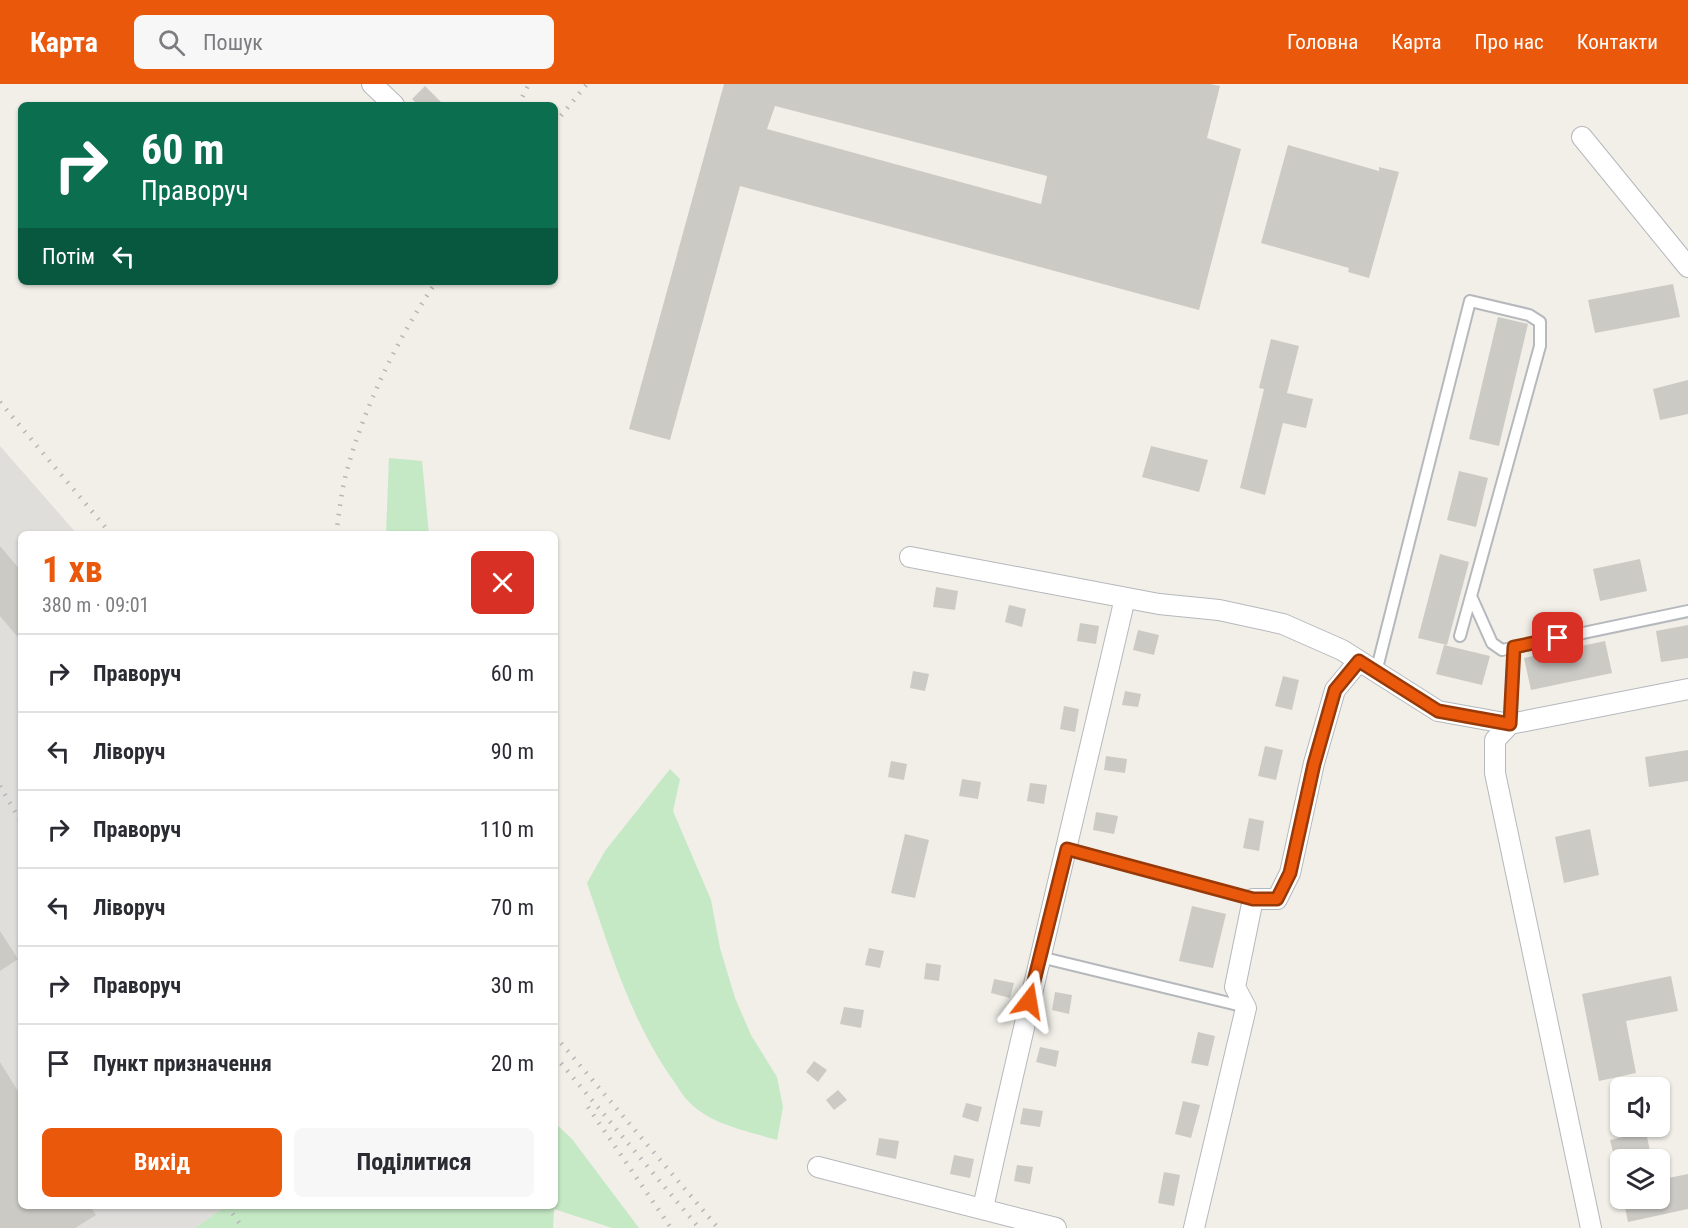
<!DOCTYPE html>
<html lang="uk">
<meta charset="utf-8">
<style>
:root{--surface:#fff;--page:#f7f7f7;--text:#2b2b33;--muted:#7c7c81;--line:#e1e1e2;--accent:#ea580c}
body{margin:0;font-family:"Roboto Condensed",sans-serif;background:var(--page);color:var(--text);height:100vh;display:flex;flex-direction:column;font-size:22px;white-space:nowrap}
*{box-sizing:border-box;margin:0}
p{font-size:20px;color:var(--muted)}
.icon{flex:none;width:33px;height:33px;fill:none;stroke:currentColor;stroke-width:2;stroke-linecap:round;stroke-linejoin:round}
.map{position:relative;flex:1;overflow:hidden}
.details{position:absolute;left:18px;top:447px;width:540px;height:678px;display:flex;flex-direction:column;background:var(--surface);border-radius:9px;box-shadow:0 2px 4px #0004}
.details>*{flex:none}
.banner{position:absolute;left:18px;top:18px;width:540px;height:183px;border-radius:9px;box-shadow:0 2px 4px #0004;background:#0b6e4f;color:#fff;overflow:hidden}
.tools{position:absolute;left:1610px;top:993px;display:grid;gap:12px}
.tools a{display:grid;place-items:center;width:60px;height:60px;border-radius:9px;background:var(--surface);box-shadow:0 2px 4px #0004;font-size:30px}
.pin{position:absolute;display:grid;place-items:center;width:51px;height:51px;color:#fff;margin:-26px;border-radius:12px;box-shadow:0 3px 9px #0006}
.me{position:absolute;width:66px;margin:-33px;rotate:14deg;stroke-linejoin:round;filter:drop-shadow(0 0 4px #0008)}
.turn{display:flex;align-items:center;gap:21px;height:126px;padding:0 24px;font-size:27px}
.turn .icon{width:78px;height:78px;stroke-width:2.5}
.turn b{display:block;font-size:42px;line-height:51px}
.then{display:flex;align-items:center;height:57px;padding:0 24px;background:#0003;gap:12px;font-size:22px}
.round{display:grid;place-items:center;flex:none;width:63px;height:63px;border-radius:9px;background:var(--page)}
.summary{display:flex;align-items:center;justify-content:space-between;height:102px;padding:0 24px}
h1{font-size:36px;font-weight:700;line-height:45px;color:var(--accent)}
.button{display:flex;gap:12px;margin-top:auto;padding:12px 24px}
.button a{flex:1;height:69px;border-radius:9px;background:var(--accent);color:#fff;font-size:24px;font-weight:700;line-height:69px;text-align:center}
.button a+a{background:var(--page);color:var(--text)}
ul{padding:0;list-style:none}
li{display:flex;align-items:center;gap:18px;height:78px;padding:0 24px;border-top:2px solid var(--line)}
li div{flex:1}
li b{display:block;font-size:22px}
li em{font-style:normal}
header{display:flex;align-items:center;gap:36px;box-sizing:border-box;height:84px;padding:0 30px;background:var(--accent);color:#fff}
header strong{font-size:28px}
nav{display:flex;gap:33px;margin-inline-start:auto;font-size:21px}
.search{width:420px;height:54px;background:var(--page);display:flex;align-items:center;gap:15px;box-sizing:border-box;padding:0 21px;border-radius:9px;color:var(--muted);font-size:22px}
.map>svg:first-child{display:block}
.industrial{fill:#e0deda}
.green{fill:#c5e8c5}
.building{fill:#cccac5;fill-rule:evenodd}
.lines{fill:none;stroke-linecap:round;stroke-linejoin:round}
.lane-casing{stroke:#b5b8bc;stroke-width:14}
.street-casing{stroke:#b5b8bc;stroke-width:22}
.lane{stroke:#fff;stroke-width:10}
.street{stroke:#fff;stroke-width:20}
.rail{stroke:#b6b7b8;stroke-width:4.5;stroke-dasharray:1.5 8;stroke-linecap:butt}
.route-casing{stroke:#983908;stroke-width:15}
.route{stroke:#ea580c;stroke-width:10}
</style>
<header>
<strong>Карта</strong>
<div class="search"><svg class="icon" aria-label="search" viewBox="0 0 24 24"><circle cx="10" cy="10" r="6"/><path d="M15 15l6 6"/></svg>Пошук</div>
<nav><a>Головна</a><a>Карта</a><a>Про нас</a><a>Контакти</a></nav>
</header>
<div class="map">
<svg width="1688" height="1144" viewBox="0 0 1688 1144">
<rect width="100%" height="100%" fill="#f1efe8"/>
<path class="industrial" d="M0 362 77 450H21V1122H226L195 1144H0Z"/>
<path class="green" d="M389 374 422 377 429 450H386Z
M670 685 680 695 673 727 711 816 720 864 735 914 751 951 777 993 783 1023 777 1056C748 1047 711 1041 689 1018 683 1012 678 1003 673 996 631 937 610 866 587 799L605 767Z
M555 1039 572 1055 639 1144H612L554 1125 553 1144H195L226 1122H555Z"/>
<path class="building" d="M724 0H1210L1220 2 1207 54 1241 65 1199 226 740 102 670 356 629 345ZM775 22 1047 92 1041 120 767 45Z
M425 2 444 21H418L412 15Z
M1288 61 1379 87V83L1399 88 1369 194 1348 188 1349 184 1261 159Z
M1673 200 1680 233 1595 249 1588 216Z
M1498 233 1528 240 1499 362 1469 355Z
M1271 255 1299 262 1287 309 1313 315 1306 344 1283 339 1265 411 1240 404 1264 305 1259 304Z
M1688 296V330L1660 336 1653 305Z
M1151 362 1208 376 1199 408 1142 393Z
M1459 387 1488 394 1476 443 1447 436Z
M0 462 21 487V557L0 532Z
M1440 470 1469 478 1447 561 1418 554Z
M1640 475 1647 507 1600 517 1593 485Z
M936 503 958 507 955 526 933 523Z
M1009 521 1026 525 1022 543 1005 538Z
M1080 539 1099 542 1096 560 1077 557Z
M1688 541V574L1661 578 1656 547Z
M1138 546 1159 551 1154 571 1133 566Z
M1605 557 1612 589 1531 606 1524 574Z
M1444 561 1490 572 1482 601 1436 590Z
M913 587 929 590 925 607 910 604Z
M1283 592 1299 596 1292 626 1275 622Z
M1125 607 1141 610 1138 623 1122 621Z
M1064 622 1079 625 1075 648 1060 645Z
M1265 662 1283 666 1276 696 1258 692Z
M1688 666V697L1649 703 1645 673Z
M1106 672 1127 675 1125 689 1104 686Z
M891 677 907 680 904 696 888 693Z
M962 695 981 698 978 715 959 712Z
M1030 699 1047 701 1044 720 1027 717Z
M1096 728 1118 732 1114 750 1093 746Z
M1249 734 1264 737 1259 767 1243 764Z
M1590 745 1599 791 1564 799 1555 753Z
M905 750 929 756 915 814 891 809Z
M1192 822 1226 830 1213 884 1179 877Z
M0 847 18 875 0 887Z
M869 864 884 867 880 884 865 881Z
M926 879 941 881 939 897 924 895Z
M1671 892 1678 927 1626 937 1636 989 1599 997 1582 910Z
M994 895 1014 899 1010 914 991 909Z
M1055 908 1072 911 1069 930 1052 926Z
M844 923 864 926 861 944 840 940Z
M1198 948 1215 952 1208 982 1191 979Z
M1040 963 1059 967 1056 983 1036 978Z
M814 977 827 986 818 998 806 988Z
M0 978 21 1012V1122H90L96 1131 75 1144H0Z
M838 1006 847 1016 834 1026 826 1016Z
M1183 1017 1200 1021 1191 1054 1175 1050Z
M966 1019 982 1023 978 1038 962 1033Z
M1023 1024 1043 1027 1040 1043 1020 1040Z
M1646 1048 1652 1076H1615L1610 1056Z
M879 1054 899 1057 896 1075 876 1071Z
M954 1071 974 1075 970 1094 950 1090Z
M1017 1081 1033 1083 1030 1100 1014 1097Z
M1164 1088 1180 1091 1174 1122 1158 1119Z
M1688 1090V1125L1628 1138 1623 1114H1659V1096Z"/>
<g class="lines">
<defs>
<path id="lane" d="M1471 512 1492 559 1502 566 1688 527
M1376 588 1470 217 1529 231 1540 238V262L1460 552
M1510 640 1514 563
M1067 765 1253 815
M1040 873 1246 923"/>
<path id="street" d="M372 0 394 21
M1582 53 1688 183
M910 473 1159 520 1219 526 1283 540 1342 566 1438 627 1510 640 1688 605
M1510 640 1495 656V689L1591 1144
M818 1083 1056 1144
M983 1124C1028 920 1078 717 1125 514
M1194 1144 1246 924 1235 903 1253 815H1277L1290 789 1314 679 1335 606 1359 577"/>
</defs>
<use href="#lane" class="lane-casing"/>
<use href="#street" class="street-casing"/>
<use href="#lane" class="lane"/>
<use href="#street" class="street"/>
<path class="rail" d="M518 21 529 0
M555 39 587 0
M0 318 111 450
M336 450C339 431 341 409 346 390 364 323 397 255 436 198
M0 702 21 738
M555 952 718 1144
M555 972 699 1144
M588 1023 671 1144
M227 1122 243 1144"/>
</g>
<g class="lines">
<defs>
<path id="route" d="M1029 917 1067 765 1253 815H1277L1290 789 1314 680 1335 606 1359 577 1438 627 1510 640 1514 563 1558 554"/>
</defs>
<use href="#route" class="route-casing"/>
<use href="#route" class="route"/>
</g>
</svg>
<div class="tools">
<a><svg class="icon" aria-label="sound" viewBox="0 0 24 24"><path d="M4 9h4l5-4v14l-5-4H4zM17 9q2 3 0 6"/></svg></a>
<a><svg class="icon" aria-label="layers" viewBox="0 0 24 24"><path d="M12 4l9 5-9 5-9-5zM3 14l9 5 9-5"/></svg></a>
</div>
<div class="pin" style="left:1558px;top:554px;background:#d93025"><svg class="icon" aria-label="arrive" viewBox="0 0 24 24"><path d="M6 21V4h12l-3 4 3 4H6"/></svg></div>
<svg class="me" style="left:1029px;top:917px" viewBox="-20 -20 40 40"><path d="M0-17L14 15 0 8-14 15z" fill="#ea580c" stroke="#fff" stroke-width="4"/></svg>
<div class="banner">
<div class="turn"><svg class="icon" aria-label="right" viewBox="0 0 24 24"><path d="M7 20v-9h11M14 6l5 5-5 5"/></svg><div><b>60 m</b>Праворуч</div></div>
<div class="then">Потім<svg class="icon" aria-label="left" viewBox="0 0 24 24"><path d="M17 20v-9H6M10 6l-5 5 5 5"/></svg></div>
</div>
<section class="details">
<div class="summary"><div><h1>1 хв</h1><p>380 m · 09:01</p></div><a class="round" style="background:#d93025;color:#fff"><svg class="icon" aria-label="close" viewBox="0 0 24 24"><path d="M6 6l12 12M18 6L6 18"/></svg></a></div>
<ul>
<li><svg class="icon" aria-label="right" viewBox="0 0 24 24"><path d="M7 20v-9h11M14 6l5 5-5 5"/></svg><div><b>Праворуч</b></div><em>60 m</em></li>
<li><svg class="icon" aria-label="left" viewBox="0 0 24 24"><path d="M17 20v-9H6M10 6l-5 5 5 5"/></svg><div><b>Ліворуч</b></div><em>90 m</em></li>
<li><svg class="icon" aria-label="right" viewBox="0 0 24 24"><path d="M7 20v-9h11M14 6l5 5-5 5"/></svg><div><b>Праворуч</b></div><em>110 m</em></li>
<li><svg class="icon" aria-label="left" viewBox="0 0 24 24"><path d="M17 20v-9H6M10 6l-5 5 5 5"/></svg><div><b>Ліворуч</b></div><em>70 m</em></li>
<li><svg class="icon" aria-label="right" viewBox="0 0 24 24"><path d="M7 20v-9h11M14 6l5 5-5 5"/></svg><div><b>Праворуч</b></div><em>30 m</em></li>
<li><svg class="icon" aria-label="arrive" viewBox="0 0 24 24"><path d="M6 21V4h12l-3 4 3 4H6"/></svg><div><b>Пункт призначення</b></div><em>20 m</em></li>
</ul>
<div class="button"><a>Вихід</a><a>Поділитися</a></div>
</section>
</div>
